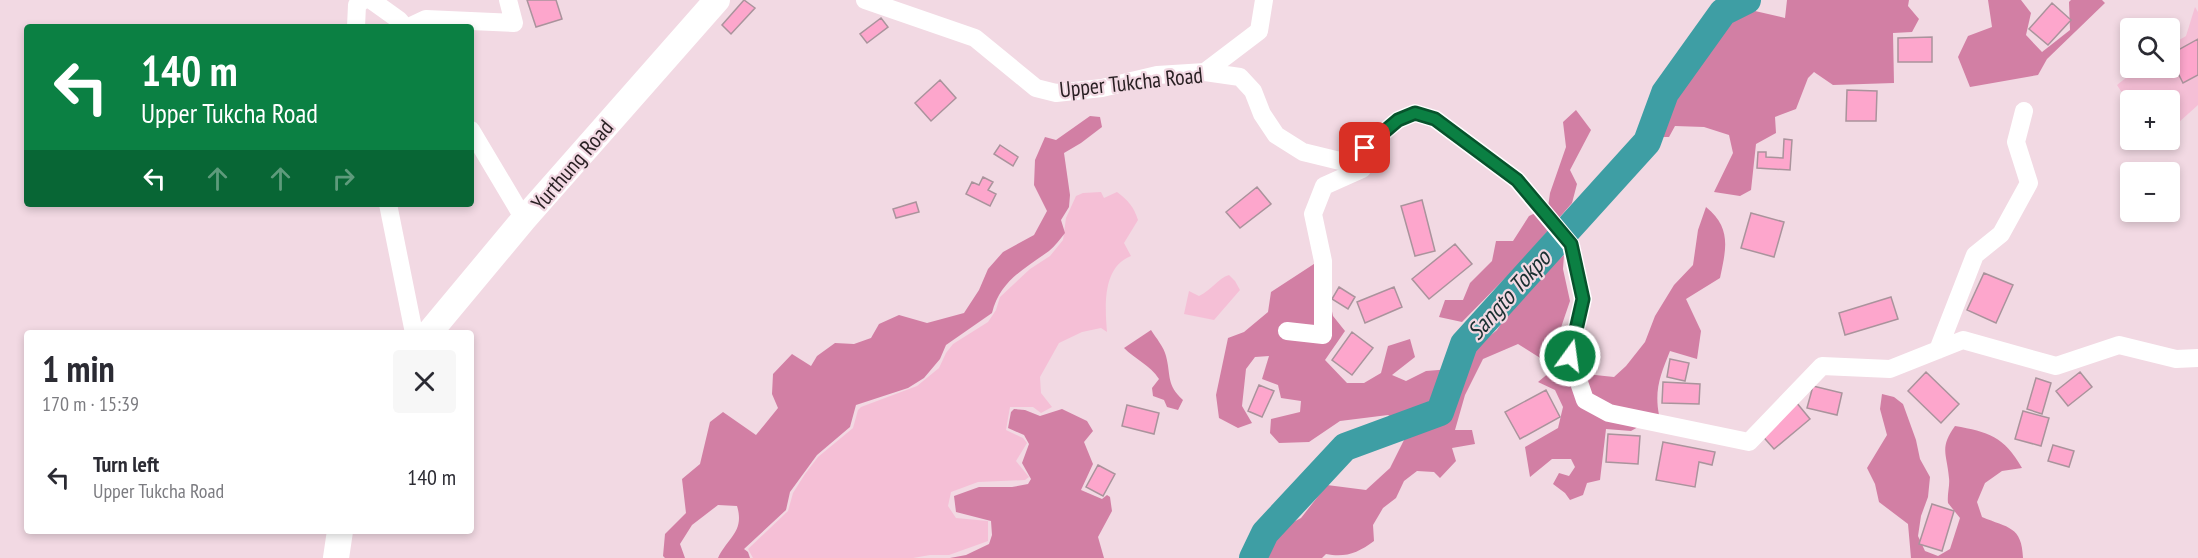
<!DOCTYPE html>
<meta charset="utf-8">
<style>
:root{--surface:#fff;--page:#f7f7f7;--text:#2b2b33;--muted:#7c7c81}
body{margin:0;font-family:"PT Sans Narrow",sans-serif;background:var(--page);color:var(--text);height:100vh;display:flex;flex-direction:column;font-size:22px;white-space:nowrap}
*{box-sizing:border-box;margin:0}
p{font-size:20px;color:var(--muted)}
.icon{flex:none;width:33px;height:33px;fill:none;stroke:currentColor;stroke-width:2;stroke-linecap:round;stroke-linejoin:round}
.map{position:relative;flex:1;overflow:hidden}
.sheet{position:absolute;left:24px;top:330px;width:450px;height:204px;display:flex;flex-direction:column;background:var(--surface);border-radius:6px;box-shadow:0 3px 9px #0003}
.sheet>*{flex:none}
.guide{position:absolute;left:24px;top:24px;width:450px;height:183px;border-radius:6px;box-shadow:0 3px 9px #0003;background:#0b8043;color:#fff;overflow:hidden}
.fabs{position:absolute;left:2120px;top:18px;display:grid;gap:12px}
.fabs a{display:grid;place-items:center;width:60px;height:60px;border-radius:6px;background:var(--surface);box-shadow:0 3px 9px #0003;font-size:30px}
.pin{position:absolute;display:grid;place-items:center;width:51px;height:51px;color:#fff;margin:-26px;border-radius:12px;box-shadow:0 3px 9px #0006}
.me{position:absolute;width:66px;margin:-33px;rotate:14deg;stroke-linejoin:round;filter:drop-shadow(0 0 4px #0008)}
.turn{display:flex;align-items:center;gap:21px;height:126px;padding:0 18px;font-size:27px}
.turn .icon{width:78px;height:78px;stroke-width:2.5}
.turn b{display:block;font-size:42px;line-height:51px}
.lanes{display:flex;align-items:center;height:57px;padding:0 18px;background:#0003;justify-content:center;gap:30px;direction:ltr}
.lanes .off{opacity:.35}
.round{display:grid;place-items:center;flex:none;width:63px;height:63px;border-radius:6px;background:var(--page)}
.overview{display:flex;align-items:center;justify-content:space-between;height:102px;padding:0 18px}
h1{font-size:36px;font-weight:700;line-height:45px}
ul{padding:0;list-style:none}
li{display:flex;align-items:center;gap:18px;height:90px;padding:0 18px}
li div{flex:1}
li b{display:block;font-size:22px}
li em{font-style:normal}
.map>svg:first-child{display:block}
.green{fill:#f5bfd6}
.forest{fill:#d27fa4}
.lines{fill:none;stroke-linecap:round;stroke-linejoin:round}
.river{stroke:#3e9ea4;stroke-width:28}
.building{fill:#fda6cc;stroke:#aa939c;stroke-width:1.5}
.minor{stroke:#fff;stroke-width:18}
.secondary{stroke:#fff;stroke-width:26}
.route-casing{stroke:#07532c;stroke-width:15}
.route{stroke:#0b8043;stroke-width:10}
.labels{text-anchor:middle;stroke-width:4.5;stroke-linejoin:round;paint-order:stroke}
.street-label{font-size:22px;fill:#281f22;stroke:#f2d9e3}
.water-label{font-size:24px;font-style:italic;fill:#192f30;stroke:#f2d9e3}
</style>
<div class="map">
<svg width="2198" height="558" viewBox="0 0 2198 558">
<rect width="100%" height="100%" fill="#f2d9e3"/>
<path class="green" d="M2195 7 2198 12V105L2169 131V100H2130V105L2117 85 2138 68H2169V46L2186 36Z
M1101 192 1104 198 1117 192C1128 200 1134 207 1138 220L1124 243 1131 256C1102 267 1105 307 1107 332L1101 328 1082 332 1059 343 1040 377 1041 393 1052 407 1041 413 1033 407H1010L1006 430 1023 438 1027 443 1016 461 1029 477 1025 480 978 482 951 492 948 506 956 518 988 521V541L949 555H930L913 558H753L748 549 788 511 793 493 805 474 818 457 853 428 858 410 861 407 917 386 939 368 946 353 953 344 988 322 996 310 1000 297 1030 269 1050 256 1063 240 1066 218 1076 196 1083 193Z
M1229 275 1235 281 1240 290 1214 320 1184 314 1189 291 1199 296C1212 290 1218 278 1229 275Z"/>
<path class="forest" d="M1787 0H1909L1908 6 1919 19 1912 32 1893 33 1894 83 1833 85 1814 72 1808 78 1796 109 1775 117 1776 133 1756 144 1751 190 1740 196 1714 192 1733 153 1729 135 1704 127 1675 126 1669 137H1662L1669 100 1684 75 1722 24 1755 11 1785 18Z
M1988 0H2021L2031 13 2026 35 2042 52 2070 30 2069 2 2071 0H2102L2105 3 2047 59 2038 75 1970 87 1958 57 1968 36 1992 27Z
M1576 110 1591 130 1570 170 1577 184 1572 203 1520 263 1462 322 1439 317 1445 300H1463L1470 283 1492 261 1496 241H1513L1529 216 1548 207 1550 193 1566 147 1563 122Z
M1090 116 1100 117 1102 127 1081 143 1064 153 1070 195 1069 207 1061 220 1065 233C1060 239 1055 246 1049 251 1024 269 1000 281 992 313L946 345 940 359 924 378 908 388 856 405 850 427 817 455 790 492 786 510 744 549 748 552 750 558H718C727 538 745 532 737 506L718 505 692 525 680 544 685 558H665L663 556 665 534 686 513 682 479 700 464 710 422 723 412 756 435 778 408 772 394 773 374 792 354 811 366 817 356 835 343 854 344 871 338 879 324 899 315 927 323 964 313 979 290 988 269 1003 252 1034 235 1047 211 1034 185 1035 160 1045 137 1056 140Z
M1706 207C1732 228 1726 249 1720 278L1686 299 1701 331 1697 359 1670 351C1661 374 1654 389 1659 415L1631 431 1606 429 1600 480 1587 483 1583 495 1570 500 1565 493 1553 484 1559 473 1569 476 1575 467 1571 459H1552L1530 477 1525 447 1558 428 1563 407 1555 390 1538 382 1550 372 1545 361 1518 344 1483 359 1465 395 1455 430H1472L1475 444 1452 448 1456 461 1440 478 1434 472 1417 471 1404 481 1396 498 1383 508 1373 525 1374 541C1358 553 1345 558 1326 554L1322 558H1261L1280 529 1301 518 1327 485 1366 490 1390 468 1406 436 1396 420 1388 415 1340 421 1309 442 1279 443 1270 433 1271 419 1300 412 1301 401 1281 398 1278 385 1262 379 1269 356 1255 357 1246 369 1242 406 1252 423 1238 428 1219 418 1216 395 1228 338 1244 332 1268 312 1271 292 1317 262 1324 275 1333 316 1345 331 1325 360 1347 383H1364L1381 373 1388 346 1410 339 1415 357 1392 375 1406 381 1426 371 1463 368 1474 349 1497 330 1509 311 1527 290 1545 271 1564 255 1563 269 1570 301 1555 345 1567 372 1614 377 1626 366 1645 342 1655 316 1674 285 1693 265 1698 230Z
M1151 330C1156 338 1164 347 1166 356 1171 375 1166 385 1183 400L1178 410 1167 407 1164 400 1153 396 1152 388 1159 379C1150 365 1135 359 1124 348Z
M1882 394 1894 397 1903 404 1916 440 1920 459 1930 477 1928 497 1921 516 1918 536 1925 551 1938 556 1950 549 1960 518 1948 503C1947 494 1950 486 1949 478 1947 454 1939 448 1955 426 1988 432 2004 436 2022 468L2002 471 1985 483 1977 502 1982 517C2008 528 2022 526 2023 558H1911L1908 524 1879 502 1875 484 1867 468 1887 435 1880 409Z
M1014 409 1025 410 1040 416 1062 409 1087 421 1093 431 1084 442 1093 464 1081 490 1102 499 1107 495 1110 497 1112 511 1098 537 1104 558H950L966 555 989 544 992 535 991 521 956 512 954 496 979 487H1012L1028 484 1031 479 1022 463 1029 444 1024 435 1008 428 1011 412Z"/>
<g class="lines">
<path class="river" d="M1253 558 1265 533 1345 447 1440 412 1464 344 1647 142 1665 93 1723 12 1747 0"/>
</g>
<path class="building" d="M527 0H556L562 19 536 27Z
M744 0 755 8 731 34 722 25Z
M2052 3 2071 20 2048 45 2029 29Z
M881 18 888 27 867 43 860 34Z
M1932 37V62H1898V38Z
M2198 39V75L2183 83 2169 55Z
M940 80 956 98 931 121 915 103Z
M1847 90 1877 91 1876 121H1846Z
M1784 139 1792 140 1790 170 1757 168 1758 152H1766V157L1783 158Z
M1000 145 1018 157 1013 166 994 154Z
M983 177 993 182 988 190 996 194 990 206 966 194 972 182 979 185Z
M1257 187 1271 204 1240 228 1226 212Z
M1422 200 1435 251 1415 256 1401 206Z
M916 202 919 212 896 218 893 209Z
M1751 213 1784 222 1774 257 1741 248Z
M1455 244 1472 264 1429 299 1412 279Z
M1984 273 2013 285 1996 323 1967 310Z
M1339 287 1355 297 1348 309 1332 299Z
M1394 287 1402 307 1365 323 1357 302Z
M1891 297 1898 319 1845 335 1839 313Z
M1352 332 1373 348 1352 375 1332 360Z
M1670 359 1689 363 1685 381 1667 377Z
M1926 372 1959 404 1941 423 1908 391Z
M2080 372 2092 387 2068 406 2056 391Z
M2036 378 2051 383 2042 414 2027 409Z
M1663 382 1700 384 1699 404 1662 403Z
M1259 385 1274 391 1262 417 1248 411Z
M1813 386 1842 393 1837 415 1807 408Z
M1546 390 1560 417 1520 439 1505 412Z
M1796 402 1810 419 1774 449 1759 432Z
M1127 405 1159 413 1154 434 1122 426Z
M2023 411 2049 418 2041 446 2015 439Z
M1608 434 1640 436 1638 464 1606 462Z
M1663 442 1715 452 1712 465 1699 462 1695 487 1656 480Z
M2053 445 2074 451 2069 467 2048 461Z
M1098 465 1115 474 1103 496 1086 487Z
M1932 504 1954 511 1942 551 1919 544Z"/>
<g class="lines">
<path class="minor" d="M371 0 399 20 405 27
M865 0 975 38 1036 88 1056 93 1102 88 1157 75 1205 72 1240 77 1253 91 1262 114 1276 135 1303 152 1340 161 1365 148 1398 120 1415 113 1435 119 1517 180 1571 245 1583 299 1570 356 1585 400 1609 413 1749 442 1822 366 1890 369 1963 340 2056 366 2119 345 2176 359 2198 358
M356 27 357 5 363 0
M409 27 426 19 514 23 508 0
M1205 72 1259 31 1264 0
M471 130 524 219
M388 204 414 333
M1287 331 1323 335V261L1313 214 1324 186 1362 169 1365 148
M1938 350 1975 255 2001 234 2029 183 2016 142 2024 111"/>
<path class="secondary" d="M429 333 524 219 717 0
M336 558 340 531"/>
</g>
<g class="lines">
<defs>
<path id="route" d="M1365 148 1398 120 1415 113 1435 119 1517 180 1571 244 1583 299 1570 356"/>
</defs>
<use href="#route" class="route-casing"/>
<use href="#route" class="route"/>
</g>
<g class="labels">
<g class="street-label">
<text transform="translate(1131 82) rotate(-6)" y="8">Upper Tukcha Road</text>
<text transform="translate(572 165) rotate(-49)" y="8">Yurthung Road</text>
</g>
<g class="water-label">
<text transform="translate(1509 295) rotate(-48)" y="8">Sangto Tokpo</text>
</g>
</g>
</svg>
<div class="fabs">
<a><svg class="icon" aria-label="search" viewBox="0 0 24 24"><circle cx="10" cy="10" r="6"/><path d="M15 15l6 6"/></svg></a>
<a>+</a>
<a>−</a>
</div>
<div class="pin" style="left:1365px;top:148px;background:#d93025"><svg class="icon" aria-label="arrive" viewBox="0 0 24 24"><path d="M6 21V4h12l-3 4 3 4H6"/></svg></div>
<svg class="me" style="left:1570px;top:356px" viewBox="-20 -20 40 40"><circle r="17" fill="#0b8043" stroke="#fff" stroke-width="3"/><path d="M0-11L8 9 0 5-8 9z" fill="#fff"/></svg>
<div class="guide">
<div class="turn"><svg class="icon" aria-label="left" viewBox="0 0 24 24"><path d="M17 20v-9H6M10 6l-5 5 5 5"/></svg><div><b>140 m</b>Upper Tukcha Road</div></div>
<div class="lanes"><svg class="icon" aria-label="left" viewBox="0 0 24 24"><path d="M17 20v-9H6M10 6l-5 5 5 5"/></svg><svg class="icon off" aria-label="ahead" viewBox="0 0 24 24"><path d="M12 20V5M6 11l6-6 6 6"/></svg><svg class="icon off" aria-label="ahead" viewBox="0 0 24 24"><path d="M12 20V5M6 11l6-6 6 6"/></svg><svg class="icon off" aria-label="right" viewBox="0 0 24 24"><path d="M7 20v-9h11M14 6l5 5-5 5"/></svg></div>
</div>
<section class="sheet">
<div class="overview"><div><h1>1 min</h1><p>170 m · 15:39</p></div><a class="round"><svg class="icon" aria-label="close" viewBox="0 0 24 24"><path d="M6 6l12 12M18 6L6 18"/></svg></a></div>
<ul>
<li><svg class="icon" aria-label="left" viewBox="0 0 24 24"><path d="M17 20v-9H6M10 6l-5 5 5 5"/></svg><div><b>Turn left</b><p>Upper Tukcha Road</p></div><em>140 m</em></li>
</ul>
</section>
</div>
